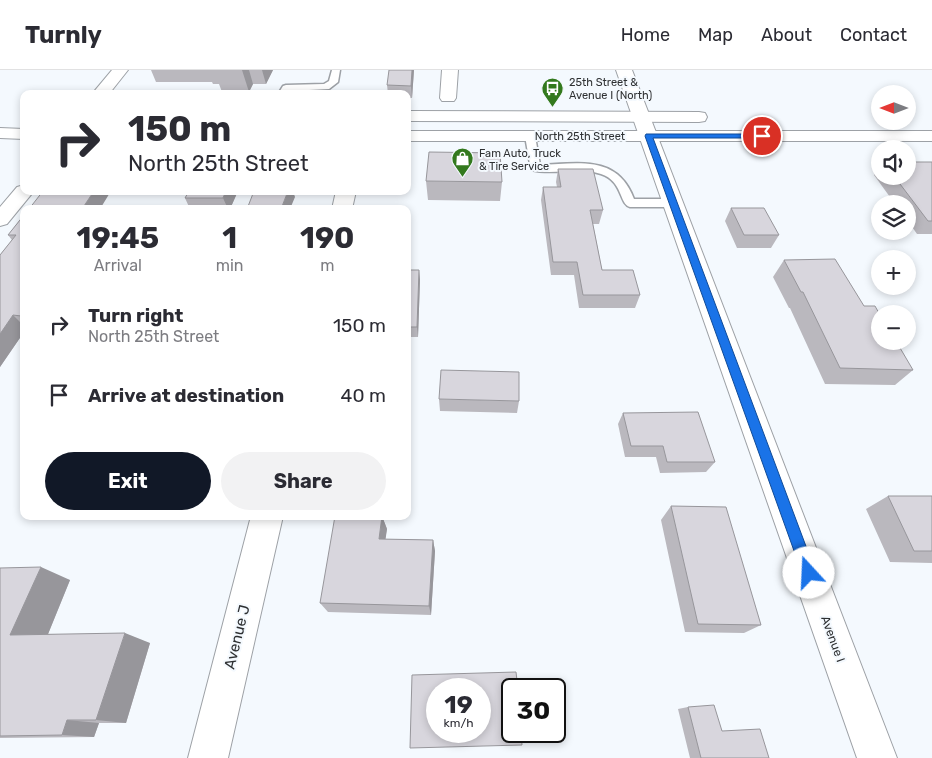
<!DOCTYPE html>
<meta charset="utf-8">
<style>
:root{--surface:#fff;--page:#f2f2f3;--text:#2b2b33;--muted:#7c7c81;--line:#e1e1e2;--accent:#111827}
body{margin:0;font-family:Rubik,sans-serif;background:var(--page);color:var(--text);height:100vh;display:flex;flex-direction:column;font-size:19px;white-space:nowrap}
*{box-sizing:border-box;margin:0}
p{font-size:16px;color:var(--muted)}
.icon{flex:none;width:28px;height:28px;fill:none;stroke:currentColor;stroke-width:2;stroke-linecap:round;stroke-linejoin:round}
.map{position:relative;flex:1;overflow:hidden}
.side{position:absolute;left:20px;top:135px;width:391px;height:315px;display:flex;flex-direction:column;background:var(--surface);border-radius:10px;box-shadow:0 2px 8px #0003}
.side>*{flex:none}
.top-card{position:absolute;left:20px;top:20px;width:391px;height:105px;border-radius:10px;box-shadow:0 2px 8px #0003;background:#fff;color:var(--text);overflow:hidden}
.needle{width:32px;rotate:270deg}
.tools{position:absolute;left:871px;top:15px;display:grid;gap:10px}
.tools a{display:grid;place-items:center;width:45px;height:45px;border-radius:50%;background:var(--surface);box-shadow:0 2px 8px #0003;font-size:25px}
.speed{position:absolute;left:426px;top:608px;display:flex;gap:10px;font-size:25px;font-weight:700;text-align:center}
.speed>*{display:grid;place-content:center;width:65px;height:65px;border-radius:50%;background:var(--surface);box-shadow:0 2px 8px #0003;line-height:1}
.speed small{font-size:12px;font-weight:400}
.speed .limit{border:2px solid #111;border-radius:8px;background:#fff;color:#111}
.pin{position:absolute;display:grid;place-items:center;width:42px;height:42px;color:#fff;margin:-21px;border:2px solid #fff;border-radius:50%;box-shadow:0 1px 5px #0007}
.me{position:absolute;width:55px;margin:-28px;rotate:340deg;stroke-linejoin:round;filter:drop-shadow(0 0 4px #0008)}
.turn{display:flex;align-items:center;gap:18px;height:105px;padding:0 25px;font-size:22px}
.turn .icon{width:65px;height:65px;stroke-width:2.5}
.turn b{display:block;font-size:35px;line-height:42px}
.eta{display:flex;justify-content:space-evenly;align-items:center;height:85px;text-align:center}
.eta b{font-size:30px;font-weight:700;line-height:35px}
.cta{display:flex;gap:10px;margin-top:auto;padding:10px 25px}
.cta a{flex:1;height:58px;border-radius:30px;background:var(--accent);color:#fff;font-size:20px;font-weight:700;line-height:58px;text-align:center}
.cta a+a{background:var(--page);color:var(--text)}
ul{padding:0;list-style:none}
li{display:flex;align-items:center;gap:15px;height:70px;padding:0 25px}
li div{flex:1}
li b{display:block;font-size:19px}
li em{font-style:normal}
header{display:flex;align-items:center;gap:30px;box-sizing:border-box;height:70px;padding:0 25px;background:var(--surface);border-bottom:1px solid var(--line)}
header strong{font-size:24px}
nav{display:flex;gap:28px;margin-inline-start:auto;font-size:18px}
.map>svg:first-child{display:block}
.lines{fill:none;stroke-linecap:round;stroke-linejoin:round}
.service-casing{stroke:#9da1a6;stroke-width:3}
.minor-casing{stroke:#9da1a6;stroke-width:2}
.primary-casing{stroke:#9da1a6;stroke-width:2}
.service{fill:#fff;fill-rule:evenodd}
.minor{fill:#fff;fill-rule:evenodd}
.primary{fill:#fff;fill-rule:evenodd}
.wall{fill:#bab8be}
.shaded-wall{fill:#97969b}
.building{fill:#d8d6dd;stroke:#97969b;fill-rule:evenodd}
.route{fill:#1a73e8;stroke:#114b97}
.labels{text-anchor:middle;stroke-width:4;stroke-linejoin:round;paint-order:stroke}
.far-poi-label{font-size:11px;fill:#2e3032;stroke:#f4f9fe;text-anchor:start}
.far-street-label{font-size:11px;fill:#2e3032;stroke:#f4f9fe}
.street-label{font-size:12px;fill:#2e3032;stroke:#f4f9fe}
.near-street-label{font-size:15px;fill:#2e3032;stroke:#f4f9fe}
</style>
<header>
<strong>Turnly</strong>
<nav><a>Home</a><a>Map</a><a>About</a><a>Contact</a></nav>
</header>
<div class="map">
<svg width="932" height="688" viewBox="0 0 932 688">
<rect width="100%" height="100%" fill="#f4f9fe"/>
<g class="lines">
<defs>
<path id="service" d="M332 0H340L338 12 329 19 289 21 288 24H278L283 16 286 15 324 14 329 11Z
M530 63 535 66 540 95C579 93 618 85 634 129H673L679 133 673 137H630C619 134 623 111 601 104 578 96 554 106 531 100L525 66Z"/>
<path id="minor" d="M112 0H128L109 24H92Z
M442 0H458L456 28 454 31H442L440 28Z
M616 0H632L897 688H857Z
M24 115V121H34L7 154 0 156V137L17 117Z
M336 121H356L352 139H332Z
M251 446H283L228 688H188Z"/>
<path id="primary" d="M408 41 699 42 705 43 707 47 705 51 699 52 408 51Z
M0 58 24 59V69L0 68Z
M408 61H932V71H408Z"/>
</defs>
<use href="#service" class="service-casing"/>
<use href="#minor" class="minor-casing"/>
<use href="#primary" class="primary-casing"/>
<use href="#service" class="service"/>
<use href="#minor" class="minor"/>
<use href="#primary" class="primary"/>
</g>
<path class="wall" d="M151 0H273L266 14H253L249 22H222L219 14H213L212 12H156Z
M414 0 412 28H408V24H388L387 15Z
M932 92V164H917L908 151V134H895L874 105 880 96V106H908Z
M558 99 603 140 599 154H593L602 200 640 225 635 238H579L574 205H551L541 130 543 117H557L556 112Z
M426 111 502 112 500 131 428 130Z
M189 121H238L230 139H190L185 128Z
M731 138 779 165 771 178H737L725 151Z
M24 145V262L0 297V185L12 170 8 165Z
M784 190 864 236 913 300 895 315 825 314 790 238H789L773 207Z
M408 200H419L420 210 418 267H408Z
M439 329 519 331 517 343 440 341Z
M623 343 715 392 706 402 660 403 656 387H625L618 354Z
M888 426H932V493L890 492 866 439Z
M671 436 761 555 744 563 685 562 661 450Z
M382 446 387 459 385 469 433 470 435 481 431 545 328 542 320 533Z
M0 498 70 510 48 564 150 573 126 653H99L94 667 0 668Z
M688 637 722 661 769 688H690L678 639Z"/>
<path class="shaded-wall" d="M242 0H249L253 14 249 22Z
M262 0H273L266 14Z
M412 0H414L412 28 411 16Z
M94 121H111L100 139H82Z
M226 121H238L230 139H228L223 128Z
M288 121H293L295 127 290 139H281Z
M419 200 420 210 418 267 417 257Z
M24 241V249L21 246Z
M13 245 24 256V262L0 297V264Z
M382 446 387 459 384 480 379 469Z
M433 470 435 481 431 545 429 536Z
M41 497 70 510 44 574 10 565Z
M125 563 150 573 126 653 96 650Z
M67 650 99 653 94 667 62 665Z"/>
<path class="building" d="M389 0H412L411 16 387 15Z
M429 82 500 83 502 112 426 111Z
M908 92H932V151H928L894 106H908Z
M558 99H593L603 140H590L602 200H633L640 225H583L577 192H553L543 117H561Z
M43 121H94L82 139H29Z
M189 121H226L223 128H185Z
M254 121H288L281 139H247Z
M731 138H764L779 165H744Z
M24 145V241L21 246 13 245 0 264V185L16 165H8Z
M835 189 864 236H875L880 245V271H896L913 300 840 298 803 222H801L784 190Z
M408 200H419L417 257H408Z
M441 300 519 302V331L439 329Z
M698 342 715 392H667L663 376H631L623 343Z
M888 426H932V481H914Z
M671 436 726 437 761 555 698 554Z
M335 446H382L379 469 433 470 429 536 320 533Z
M41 497 10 565 125 563 96 650H67L62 665 0 666V498Z
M516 602 518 619H512V661H521L522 675 410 678 412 605ZM438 619H480V661H438Z
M714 635 722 661 760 659 769 688H701L688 637Z"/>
<path class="route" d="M646 64H762L765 66 762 68H653L816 503 814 508 809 510 804 508 802 503 645 66Z"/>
<defs>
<symbol id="bus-pin" viewBox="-11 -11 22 30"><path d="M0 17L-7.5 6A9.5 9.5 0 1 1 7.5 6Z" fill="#33791d" stroke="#f4f9fe"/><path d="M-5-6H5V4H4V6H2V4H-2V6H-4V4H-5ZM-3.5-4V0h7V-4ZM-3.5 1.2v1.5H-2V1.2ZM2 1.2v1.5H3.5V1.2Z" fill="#fff"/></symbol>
<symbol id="shop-pin" viewBox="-11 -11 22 30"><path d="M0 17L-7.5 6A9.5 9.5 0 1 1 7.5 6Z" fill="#33791d" stroke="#f4f9fe"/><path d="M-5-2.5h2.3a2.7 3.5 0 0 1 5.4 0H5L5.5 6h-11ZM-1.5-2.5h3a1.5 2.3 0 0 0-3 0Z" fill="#fff"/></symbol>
</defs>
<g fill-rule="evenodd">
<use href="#bus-pin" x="540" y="6" width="25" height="34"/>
<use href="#shop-pin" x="450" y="76" width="25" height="34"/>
</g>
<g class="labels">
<g class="far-poi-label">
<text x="569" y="16">25th Street &amp;<tspan x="569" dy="13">Avenue I (North)</tspan></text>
<text x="479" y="87">Fam Auto, Truck<tspan x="479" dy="13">&amp; Tire Service</tspan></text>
</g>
<g class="far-street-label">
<text x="580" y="70">North 25th Street</text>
</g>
<g class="street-label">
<text transform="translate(833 569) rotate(70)" y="4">Avenue I</text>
</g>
<g class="near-street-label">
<text transform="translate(237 567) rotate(-76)" y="5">Avenue J</text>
</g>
</g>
</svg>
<div class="tools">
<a><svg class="needle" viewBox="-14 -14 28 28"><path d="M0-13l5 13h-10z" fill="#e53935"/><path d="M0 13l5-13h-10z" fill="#7c7c81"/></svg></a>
<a><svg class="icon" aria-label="sound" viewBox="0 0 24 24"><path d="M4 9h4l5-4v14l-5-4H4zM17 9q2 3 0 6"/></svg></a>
<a><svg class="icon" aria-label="layers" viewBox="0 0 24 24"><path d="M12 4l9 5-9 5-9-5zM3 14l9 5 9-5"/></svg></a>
<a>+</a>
<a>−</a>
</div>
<div class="speed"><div>19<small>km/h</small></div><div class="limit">30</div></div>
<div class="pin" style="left:762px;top:66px;background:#d93025"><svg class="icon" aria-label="arrive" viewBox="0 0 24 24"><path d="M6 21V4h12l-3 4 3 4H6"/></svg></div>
<svg class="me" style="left:809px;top:503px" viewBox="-20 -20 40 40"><circle r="19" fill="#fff"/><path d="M0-13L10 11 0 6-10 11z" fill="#1a73e8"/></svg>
<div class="top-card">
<div class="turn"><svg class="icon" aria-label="right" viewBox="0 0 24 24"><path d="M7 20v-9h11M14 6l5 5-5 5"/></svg><div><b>150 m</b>North 25th Street</div></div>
</div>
<section class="side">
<div class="eta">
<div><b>19:45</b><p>Arrival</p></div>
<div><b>1</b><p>min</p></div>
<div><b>190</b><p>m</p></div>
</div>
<ul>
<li><svg class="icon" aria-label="right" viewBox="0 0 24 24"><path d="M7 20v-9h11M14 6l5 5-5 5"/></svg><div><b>Turn right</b><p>North 25th Street</p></div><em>150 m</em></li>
<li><svg class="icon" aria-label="arrive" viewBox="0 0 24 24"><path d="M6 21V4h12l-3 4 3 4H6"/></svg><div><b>Arrive at destination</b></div><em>40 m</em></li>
</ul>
<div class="cta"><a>Exit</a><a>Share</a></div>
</section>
</div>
